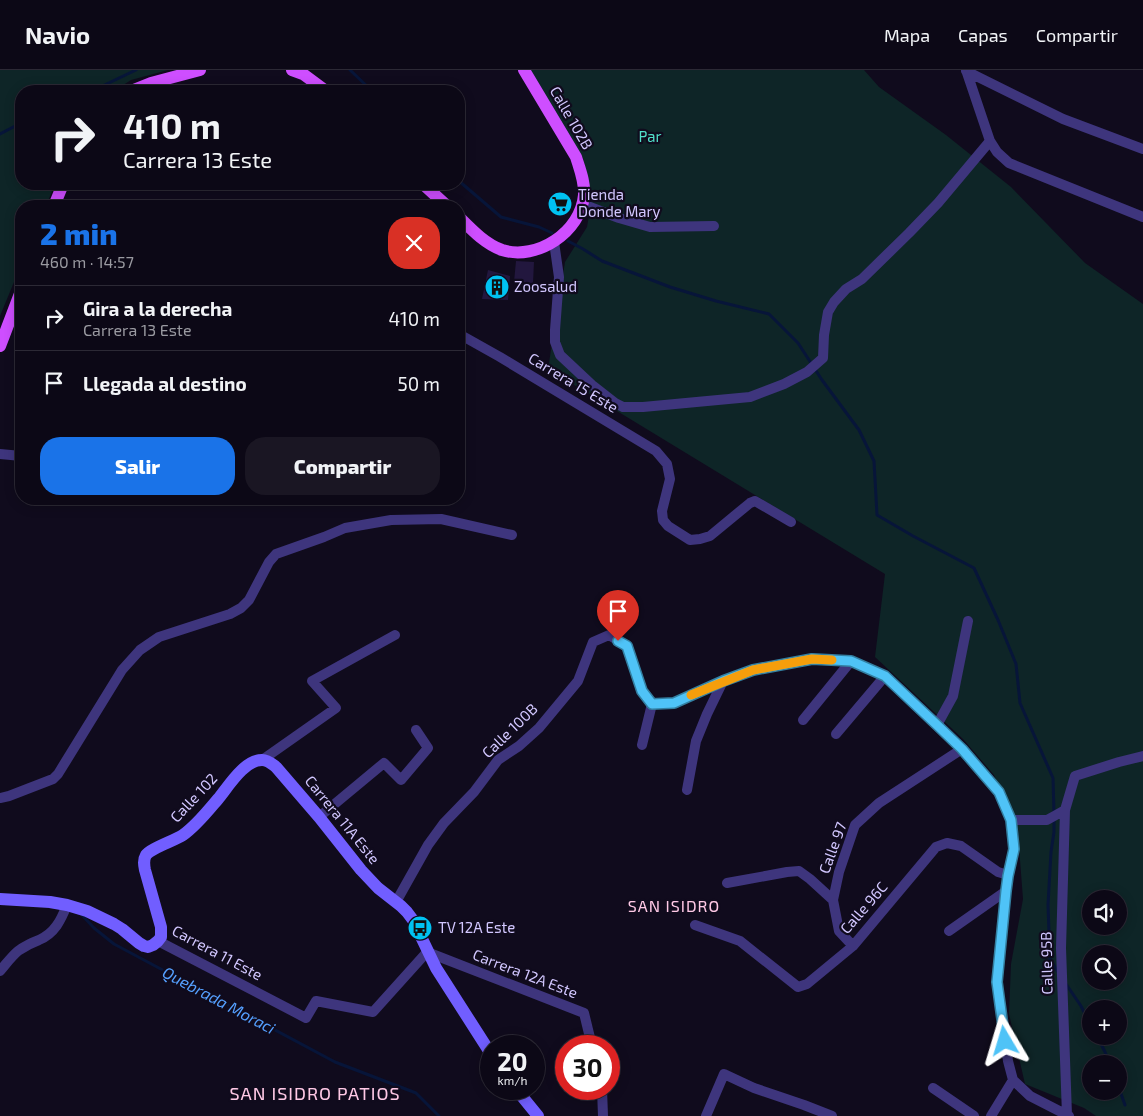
<!DOCTYPE html>
<html lang="es">
<meta charset="utf-8">
<style>
:root{--surface:#0c0816;--page:#1a1623;--text:#f1f3f6;--muted:#9a9aa1;--line:#2c2935;--accent:#1a73e8}
body{margin:0;font-family:"Exo 2",sans-serif;background:var(--page);color:var(--text);height:100vh;display:flex;flex-direction:column;font-size:19px;white-space:nowrap}
*{box-sizing:border-box;margin:0}
p{font-size:16px;color:var(--muted)}
.icon{flex:none;width:28px;height:28px;fill:none;stroke:currentColor;stroke-width:2;stroke-linecap:round;stroke-linejoin:round}
.map{position:relative;flex:1;overflow:hidden}
.drawer{position:absolute;left:15px;top:130px;width:450px;height:305px;display:flex;flex-direction:column;background:var(--surface);border-radius:20px;box-shadow:0 2px 12px #0003,0 0 0 1px var(--line)}
.drawer>*{flex:none}
.top-card{position:absolute;left:15px;top:15px;width:450px;height:105px;border-radius:20px;box-shadow:0 2px 12px #0003,0 0 0 1px var(--line);background:#0c0816;color:var(--text);overflow:hidden}
.buttons{position:absolute;left:1082px;top:820px;display:grid;gap:10px}
.buttons a{display:grid;place-items:center;width:45px;height:45px;border-radius:50%;background:var(--surface);box-shadow:0 2px 12px #0003,0 0 0 1px var(--line);font-size:25px}
.speed{position:absolute;left:480px;top:965px;display:flex;gap:10px;font-size:25px;font-weight:700;text-align:center}
.speed>*{display:grid;place-content:center;width:65px;height:65px;border-radius:50%;background:var(--surface);box-shadow:0 2px 12px #0003,0 0 0 1px var(--line);line-height:1}
.speed small{font-size:12px;font-weight:400}
.speed .limit{border:8px solid #d22;background:#fff;color:#111}
.pin{position:absolute;display:grid;place-items:center;width:42px;height:42px;color:#fff;margin:-51px -21px;border-radius:50% 50% 50% 0;rotate:-45deg;box-shadow:0 0 5px #0007}
.pin .icon{rotate:45deg}
.me{position:absolute;width:55px;margin:-28px;rotate:353deg;stroke-linejoin:round;filter:drop-shadow(0 0 4px #0008)}
.turn{display:flex;align-items:center;gap:18px;height:105px;padding:0 25px;font-size:22px}
.turn .icon{width:65px;height:65px;stroke-width:2.5}
.turn b{display:block;font-size:35px;line-height:42px}
.round{display:grid;place-items:center;flex:none;width:52px;height:52px;border-radius:20px;background:var(--page)}
.overview{display:flex;align-items:center;justify-content:space-between;height:85px;padding:0 25px}
h1{font-size:30px;font-weight:800;line-height:38px;color:var(--accent)}
.action{display:flex;gap:10px;margin-top:auto;padding:10px 25px}
.action a{flex:1;height:58px;border-radius:20px;background:var(--accent);color:#fff;font-size:20px;font-weight:800;line-height:58px;text-align:center}
.action a+a{background:var(--page);color:var(--text)}
ul{padding:0;list-style:none}
li{display:flex;align-items:center;gap:15px;height:65px;padding:0 25px;border-top:1px solid var(--line)}
li div{flex:1}
li b{display:block;font-size:19px}
li em{font-style:normal}
header{display:flex;align-items:center;gap:30px;box-sizing:border-box;height:70px;padding:0 25px;background:var(--surface);border-bottom:1px solid var(--line)}
header strong{font-size:24px}
nav{display:flex;gap:28px;margin-inline-start:auto;font-size:18px}
.map>svg:first-child{display:block}
.green{fill:#0e2527;fill-rule:evenodd}
.lines{fill:none;stroke-linecap:round;stroke-linejoin:round}
.stream{stroke:#071539;stroke-width:3}
.building{fill:#22173e}
.street{stroke:#3e357d;stroke-width:10}
.secondary{stroke:#715eff;stroke-width:12}
.primary{stroke:#ce4eff;stroke-width:12}
.route-casing{stroke:#337fa1;stroke-width:12}
.route{stroke:#4fc3f7;stroke-width:9}
.slow{stroke:#f59e0b;stroke-width:9}
.labels{text-anchor:middle;stroke-width:4.5;stroke-linejoin:round;paint-order:stroke}
.street-label{font-size:15px;fill:#d2c7ff;stroke:#100b1d}
.park-label{font-size:15px;fill:#51e0ca;stroke:#100b1d}
.poi-label{font-size:15px;fill:#d2c7ff;stroke:#100b1d;text-anchor:start}
.neighbourhood-label{font-size:16px;letter-spacing:1px;fill:#ffc9e6;stroke:#100b1d}
.water-label{font-size:16px;font-style:italic;fill:#55a0ff;stroke:#100b1d}
.quarter-label{font-size:18px;letter-spacing:1px;fill:#ffc9e6;stroke:#100b1d}
</style>
<header>
<strong>Navio</strong>
<nav><a>Mapa</a><a>Capas</a><a>Compartir</a></nav>
</header>
<div class="map">
<svg width="1143" height="1046" viewBox="0 0 1143 1046">
<rect width="100%" height="100%" fill="#100b1d"/>
<path class="green" d="M0 0H168L131 10 114 21H21V114H55L46 136H21V195L0 246Z
M530 0H864L879 17 946 65 1011 117 1085 193 1143 234V1046H1096L1084 1038 1025 1014 1009 944 1011 894 1023 829 1018 764 994 705 963 669 875 587 885 504 548 299 565 192 587 157 592 128 583 88 557 49ZM1091 829H1119V856H1091ZM1091 884H1119V911H1091ZM1091 939H1119V966H1091ZM1091 994H1119V1021H1091Z"/>
<g class="lines">
<path class="stream" d="M350 0 372 21
M92 21 136 0
M0 64 21 53
M459 111 501 147 539 157 552 163
M568 171 583 179 602 191 670 217 716 231 769 244 798 273 822 310 859 360 874 391 877 445 913 466 974 498 998 550 1016 594 1020 633 1053 708 1054 743
M1054 749V762L1051 782 1048 835 1050 889 1058 902
M81 844 94 858 114 874 335 992 416 1023 439 1046
M1066 914 1081 936 1091 956
M1097 966 1105 982 1110 994
M1119 1018 1125 1035"/>
</g>
<path class="building" d="M516 191 534 192 533 213 514 212Z
M488 200 510 206 508 230 482 229Z"/>
<g class="lines">
<path class="street" d="M966 0 990 71 997 82 1009 93 1143 147
M966 1 1063 49 1143 79
M383 114 387 115 390 114
M582 134 619 148 650 157 714 156
M554 172 559 207 555 260V272L560 285 592 315 615 333 623 337H643L750 327 784 314 807 302 823 288 824 265 828 242 834 232 846 219 862 209 909 163 938 133 990 71
M459 264 500 287 656 381 667 394 670 409 662 441 663 450 668 456 690 470 700 469 710 466 750 433 755 431 791 452
M0 384 21 386
M803 650 851 591
M937 655 953 626 968 551
M836 664 885 606
M642 675 652 634
M262 690 336 638 312 611 395 565
M687 720 696 671 707 644 723 611
M0 728 9 726 53 709 58 704 122 600 140 580 159 567 230 544 241 538 249 530 269 492 276 484 324 467 345 458 391 450 441 449 512 465
M1065 740 1061 878 1067 1045
M319 747 384 693 401 710 428 678 416 660
M1011 750H1047L1065 740 1075 706 1119 692 1143 686
M727 813 787 802 799 801 810 809 833 830
M396 832 428 775 444 753 474 722 498 690 519 676 539 658 578 611 593 572 609 565 627 576 642 621 652 634 674 633 723 611 753 600 812 589 851 591 885 606 962 679 999 722 1011 750 1014 779 1008 805 1006 821 997 912 1008 991 1013 1010 1030 1026 1069 1046
M695 855 740 871 798 917 807 914 853 876 936 777 947 773 961 776 998 802 1008 805
M949 861 1006 821
M158 871 306 948 316 931 373 942 427 882 584 943 592 976
M853 876 839 861 833 830 839 802 855 755 879 733 962 679
M0 901C6 894 11 887 18 881 25 876 31 873 39 870 55 863 61 850 67 835
M933 1018 974 1046
M602 1019 603 1046
M706 1046 724 1004 754 1018 804 1035 832 1046
M991 1046 1013 1010"/>
<path class="secondary" d="M0 829 50 832 67 835 87 841 114 854 122 859 139 873 144 876 148 877 153 875 158 871 161 867V857L145 800C144 795 143 790 146 785 151 778 174 771 183 765 196 756 207 742 218 729 228 717 244 690 262 690 268 690 272 694 276 697L319 747 361 800 378 818 401 836 407 842 413 850 436 898 491 984
M516 1019 538 1046"/>
<path class="primary" d="M292 0 303 4 326 21
M131 21 151 13 200 0
M423 114 447 136
M54 136 63 114
M459 147C471 159 485 174 502 180 537 191 581 162 584 125 585 112 580 100 576 87L524 0
M0 276 21 221"/>
</g>
<g class="lines">
<defs>
<path id="route" d="M618 571 627 576 642 621 652 634 674 633 723 611 753 600 812 589 851 591 885 606 937 655 962 679 999 722 1011 750 1014 779 1008 806 1006 821 997 912 1005 971"/>
</defs>
<use href="#route" class="route-casing"/>
<use href="#route" class="route"/>
<path class="slow" d="M691 625 753 600 812 589 832 590"/>
</g>
<defs>
<symbol id="supermarket-disc" viewBox="-11 -11 22 22"><circle r="9.5" fill="#00c2f2" stroke="#100b1d"/><path d="M-6-5.5h2.5l.6 2H6L4.5 2H-2.5L-4.4-4H-6ZM-1.5 3.2a1.3 1.3 0 1 0 .1 0ZM3 3.2a1.3 1.3 0 1 0 .1 0Z" fill="#111"/></symbol>
<symbol id="building-disc" viewBox="-11 -11 22 22"><circle r="9.5" fill="#00c2f2" stroke="#100b1d"/><path d="M-4-6H4V6H1V3H-1V6H-4ZM-2.5-4.3h1.7v1.8h-1.7ZM.8-4.3h1.7v1.8H.8ZM-2.5-1h1.7V.8h-1.7ZM.8-1h1.7V.8H.8Z" fill="#111"/></symbol>
<symbol id="bus-disc" viewBox="-11 -11 22 22"><circle r="9.5" fill="#00c2f2" stroke="#100b1d"/><path d="M-5-6H5V4H4V6H2V4H-2V6H-4V4H-5ZM-3.5-4V0h7V-4ZM-3.5 1.2v1.5H-2V1.2ZM2 1.2v1.5H3.5V1.2Z" fill="#111"/></symbol>
</defs>
<g fill-rule="evenodd">
<use href="#supermarket-disc" x="546" y="120" width="28" height="28"/>
<use href="#building-disc" x="483" y="203" width="28" height="28"/>
<use href="#bus-disc" x="406" y="844" width="28" height="28"/>
</g>
<g class="labels">
<g class="street-label">
<text transform="translate(571 48) rotate(60)" y="5">Calle 102B</text>
<text transform="translate(573 313) rotate(31)" y="5">Carrera 15 Este</text>
<text transform="translate(510 661) rotate(-44)" y="5">Calle 100B</text>
<text transform="translate(194 728) rotate(-47)" y="5">Calle 102</text>
<text transform="translate(342 750) rotate(51)" y="5">Carrera 11A Este</text>
<text transform="translate(833 778) rotate(-70)" y="5">Calle 97</text>
<text transform="translate(864 838) rotate(-49)" y="5">Calle 96C</text>
<text transform="translate(217 883) rotate(28)" y="5">Carrera 11 Este</text>
<text transform="translate(1047 893) rotate(-91)" y="5">Calle 95B</text>
<text transform="translate(525 904) rotate(21)" y="5">Carrera 12A Este</text>
</g>
<g class="park-label">
<text x="650" y="72">Par</text>
</g>
<g class="poi-label">
<text x="578" y="130">Tienda<tspan x="578" dy="17">Donde Mary</tspan></text>
<text x="514" y="222">Zoosalud</text>
<text x="438" y="863">TV 12A Este</text>
</g>
<g class="neighbourhood-label">
<text x="674" y="842">SAN ISIDRO</text>
</g>
<g class="water-label">
<text transform="translate(219 930) rotate(28)" y="6">Quebrada Moraci</text>
</g>
<g class="quarter-label">
<text x="315" y="1030">SAN ISIDRO PATIOS</text>
</g>
</g>
</svg>
<div class="buttons">
<a><svg class="icon" aria-label="sound" viewBox="0 0 24 24"><path d="M4 9h4l5-4v14l-5-4H4zM17 9q2 3 0 6"/></svg></a>
<a><svg class="icon" aria-label="search" viewBox="0 0 24 24"><circle cx="10" cy="10" r="6"/><path d="M15 15l6 6"/></svg></a>
<a>+</a>
<a>−</a>
</div>
<div class="speed"><div>20<small>km/h</small></div><div class="limit">30</div></div>
<div class="pin" style="left:618px;top:571px;background:#d93025"><svg class="icon" aria-label="arrive" viewBox="0 0 24 24"><path d="M6 21V4h12l-3 4 3 4H6"/></svg></div>
<svg class="me" style="left:1005px;top:971px" viewBox="-20 -20 40 40"><path d="M0-17L14 15 0 8-14 15z" fill="#4fc3f7" stroke="#fff" stroke-width="4"/></svg>
<div class="top-card">
<div class="turn"><svg class="icon" aria-label="right" viewBox="0 0 24 24"><path d="M7 20v-9h11M14 6l5 5-5 5"/></svg><div><b>410 m</b>Carrera 13 Este</div></div>
</div>
<section class="drawer">
<div class="overview"><div><h1>2 min</h1><p>460 m · 14:57</p></div><a class="round" style="background:#d93025;color:#fff"><svg class="icon" aria-label="close" viewBox="0 0 24 24"><path d="M6 6l12 12M18 6L6 18"/></svg></a></div>
<ul>
<li><svg class="icon" aria-label="right" viewBox="0 0 24 24"><path d="M7 20v-9h11M14 6l5 5-5 5"/></svg><div><b>Gira a la derecha</b><p>Carrera 13 Este</p></div><em>410 m</em></li>
<li><svg class="icon" aria-label="arrive" viewBox="0 0 24 24"><path d="M6 21V4h12l-3 4 3 4H6"/></svg><div><b>Llegada al destino</b></div><em>50 m</em></li>
</ul>
<div class="action"><a>Salir</a><a>Compartir</a></div>
</section>
</div>
